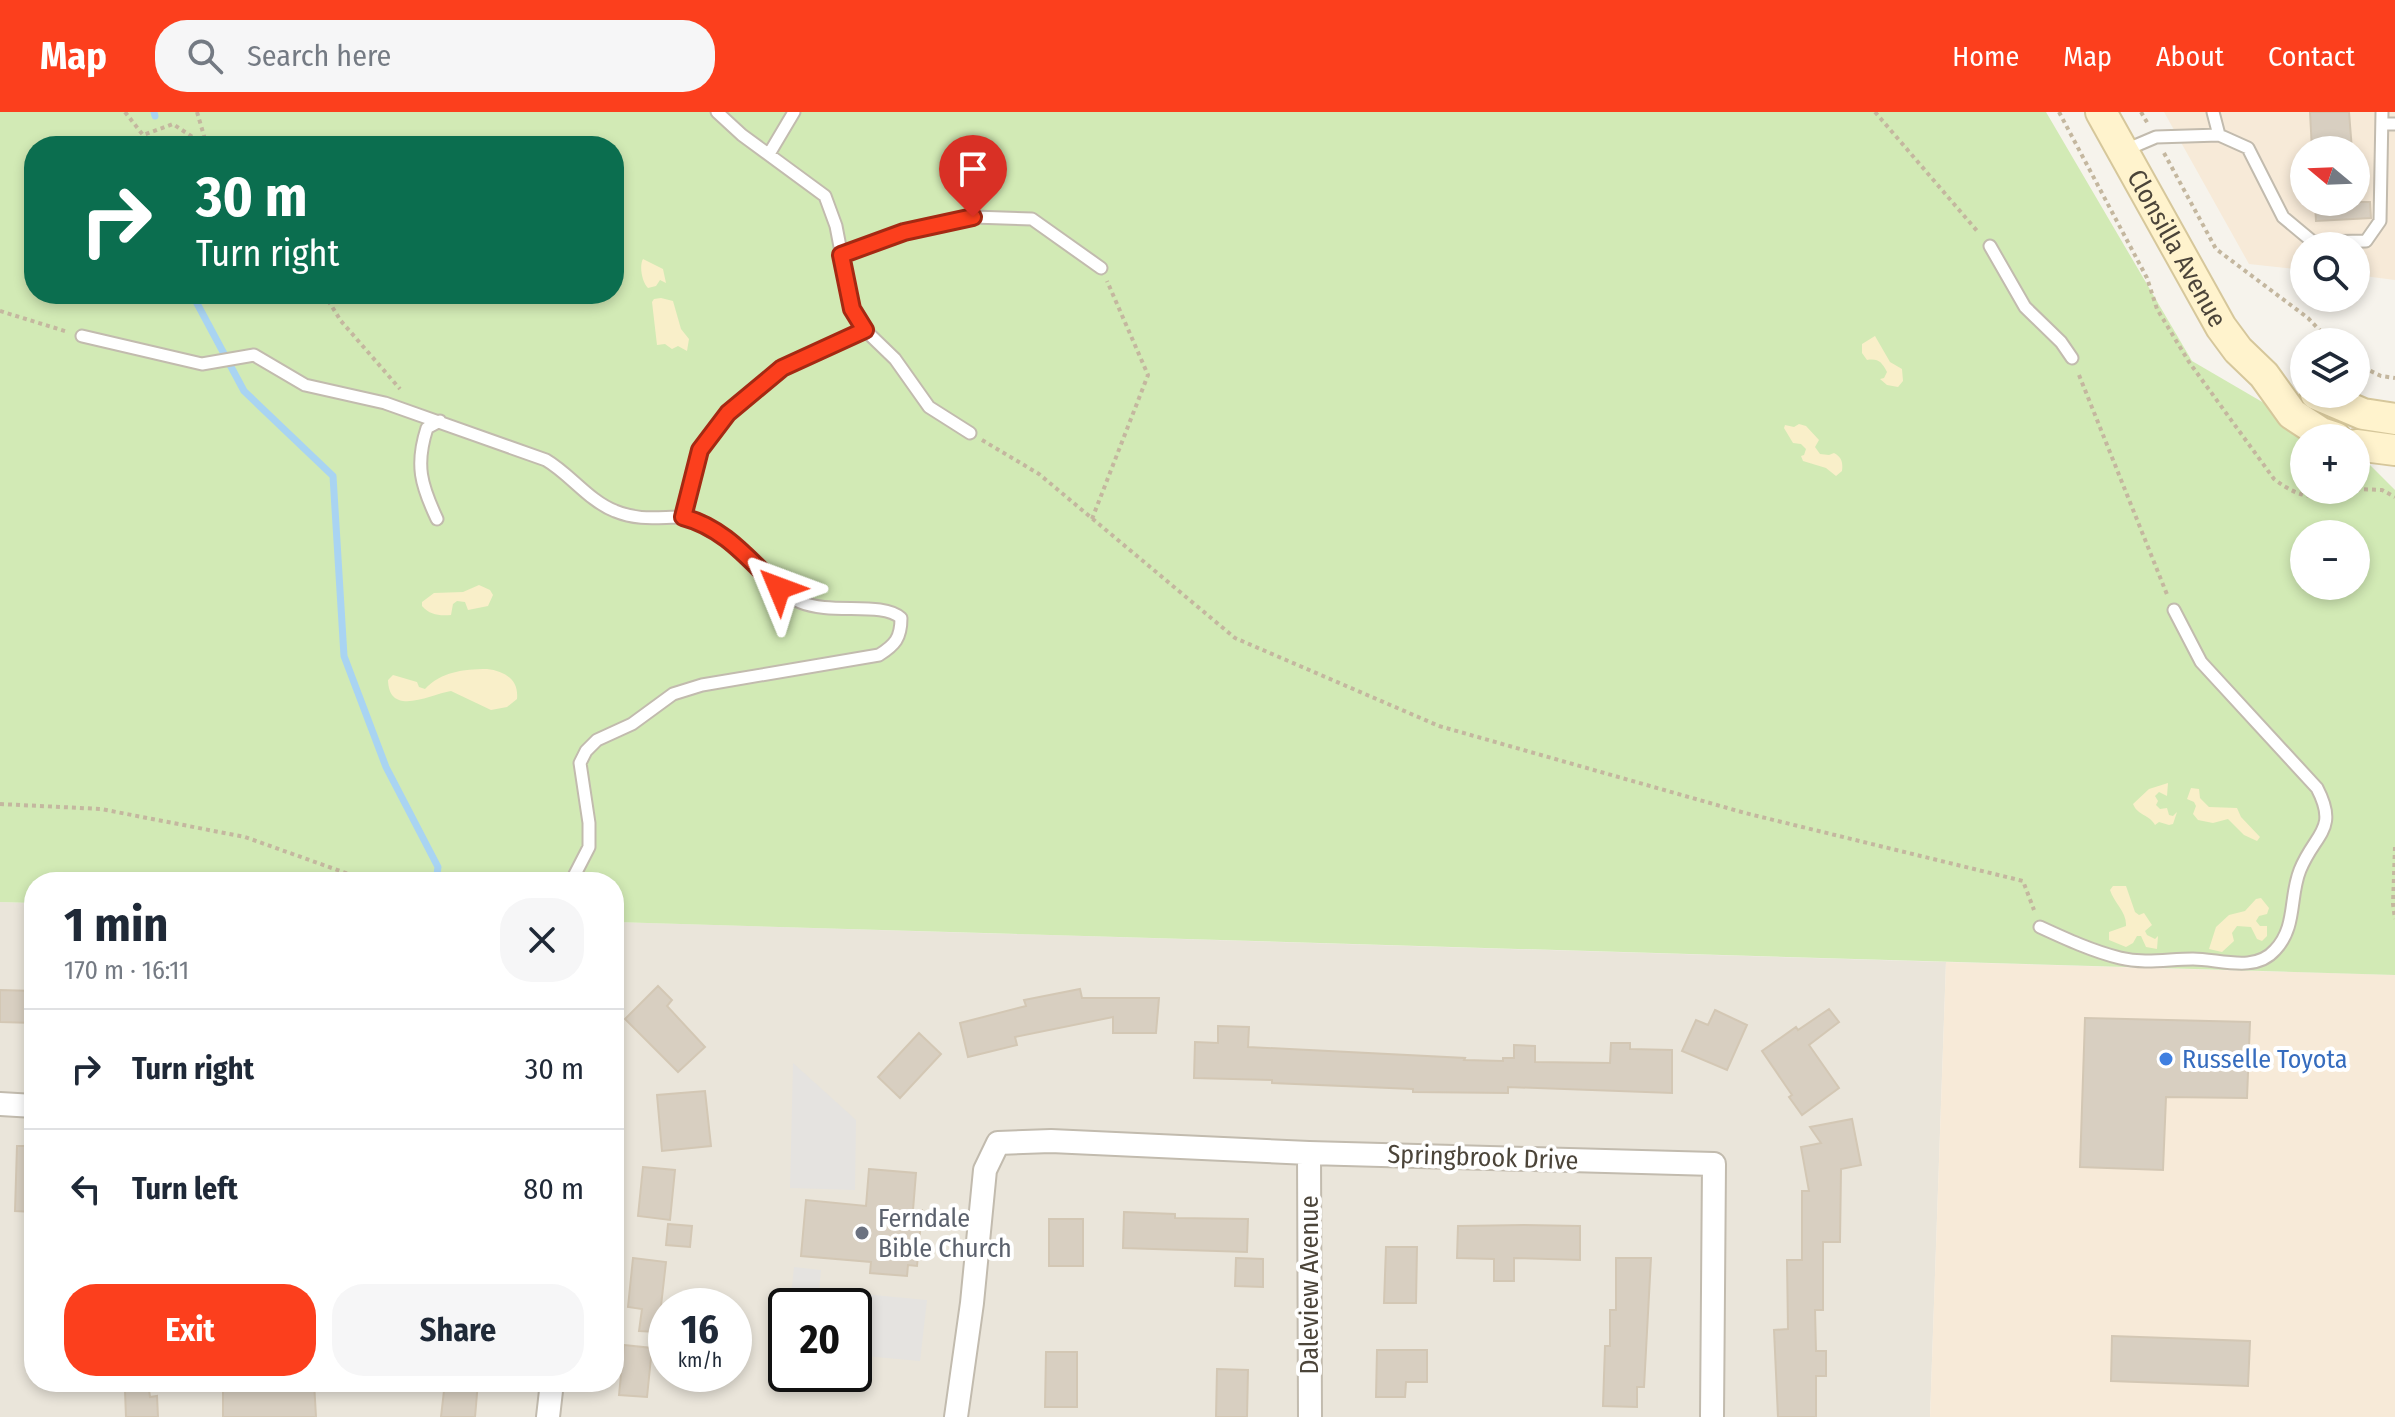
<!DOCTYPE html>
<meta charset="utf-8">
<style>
:root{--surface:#fff;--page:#f6f6f7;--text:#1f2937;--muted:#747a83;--line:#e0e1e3;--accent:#fc3f1d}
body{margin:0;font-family:"Fira Sans Condensed",sans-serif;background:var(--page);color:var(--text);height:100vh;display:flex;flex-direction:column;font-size:30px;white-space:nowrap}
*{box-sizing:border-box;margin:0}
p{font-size:26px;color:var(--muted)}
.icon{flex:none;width:44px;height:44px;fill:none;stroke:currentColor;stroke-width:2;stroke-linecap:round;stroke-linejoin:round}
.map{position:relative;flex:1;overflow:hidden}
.panel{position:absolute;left:24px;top:760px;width:600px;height:520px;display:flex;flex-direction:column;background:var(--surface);border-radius:32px;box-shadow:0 4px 12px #0003}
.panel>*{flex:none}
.guide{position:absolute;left:24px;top:24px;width:600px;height:168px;border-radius:32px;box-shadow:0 4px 12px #0003;background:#0b6e4f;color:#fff;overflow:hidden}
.needle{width:52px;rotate:289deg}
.fabs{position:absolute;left:2290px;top:24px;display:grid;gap:16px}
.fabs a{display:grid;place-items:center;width:80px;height:80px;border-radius:50%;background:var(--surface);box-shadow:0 4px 12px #0003;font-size:40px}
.speed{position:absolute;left:648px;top:1176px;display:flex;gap:16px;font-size:40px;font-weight:700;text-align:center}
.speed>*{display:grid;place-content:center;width:104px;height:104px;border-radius:50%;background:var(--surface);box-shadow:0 4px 12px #0003;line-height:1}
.speed small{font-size:20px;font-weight:400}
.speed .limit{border:4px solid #111;border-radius:12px;background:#fff;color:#111}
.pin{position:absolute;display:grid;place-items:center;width:68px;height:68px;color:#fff;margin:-82px -34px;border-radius:50% 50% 50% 0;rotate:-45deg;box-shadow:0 0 8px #0007}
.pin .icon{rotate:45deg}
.me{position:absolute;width:88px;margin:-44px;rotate:314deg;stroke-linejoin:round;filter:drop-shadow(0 0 6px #0008)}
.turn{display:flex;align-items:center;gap:28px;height:168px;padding:0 40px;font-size:36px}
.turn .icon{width:104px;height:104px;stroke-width:2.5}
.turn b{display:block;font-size:56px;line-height:68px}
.round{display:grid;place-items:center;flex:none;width:84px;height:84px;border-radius:32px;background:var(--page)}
.overview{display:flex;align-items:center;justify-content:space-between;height:136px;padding:0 40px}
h1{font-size:48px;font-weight:700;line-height:60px}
.action{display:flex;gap:16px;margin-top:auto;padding:16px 40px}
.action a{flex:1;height:92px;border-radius:32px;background:var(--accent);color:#fff;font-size:32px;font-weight:700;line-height:92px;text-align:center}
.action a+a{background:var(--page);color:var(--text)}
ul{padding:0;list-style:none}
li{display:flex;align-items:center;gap:24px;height:120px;padding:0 40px;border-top:2px solid var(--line)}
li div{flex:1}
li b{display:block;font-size:30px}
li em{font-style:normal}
header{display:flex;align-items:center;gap:48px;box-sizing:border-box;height:112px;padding:0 40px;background:var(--accent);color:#fff}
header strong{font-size:38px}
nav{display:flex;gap:44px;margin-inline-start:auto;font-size:28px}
.search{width:560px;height:72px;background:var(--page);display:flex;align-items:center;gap:20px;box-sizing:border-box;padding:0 28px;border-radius:32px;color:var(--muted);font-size:30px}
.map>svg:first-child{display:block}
.residential{fill:#eae5da;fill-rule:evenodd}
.commercial{fill:#f7ead8;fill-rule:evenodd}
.green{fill:#d2eab5;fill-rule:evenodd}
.sand{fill:#f9efc9}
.parking{fill:#e5e3e0}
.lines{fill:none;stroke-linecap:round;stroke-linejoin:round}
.stream{stroke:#a9d4f2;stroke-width:7}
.building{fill:#d8cfc1;stroke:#d3c7b4;stroke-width:2}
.service-casing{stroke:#c2bbae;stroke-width:15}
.minor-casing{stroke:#c2bbae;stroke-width:26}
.secondary-casing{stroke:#d6c79b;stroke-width:34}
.path{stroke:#c4b79f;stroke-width:4;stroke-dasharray:4 4;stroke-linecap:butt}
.service{stroke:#fff;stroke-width:11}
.minor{stroke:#fff;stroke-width:22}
.secondary{stroke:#fff3cd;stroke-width:30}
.route-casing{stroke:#a42913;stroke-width:20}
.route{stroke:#fc3f1d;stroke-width:14}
.shop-dot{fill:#3f7fe0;stroke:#fff;stroke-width:3}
.worship-dot{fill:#6b7280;stroke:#fff;stroke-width:3}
.labels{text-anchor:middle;stroke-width:8;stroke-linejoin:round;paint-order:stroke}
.street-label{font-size:26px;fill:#4b4439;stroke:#fff}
.shop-label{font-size:26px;fill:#366cbe;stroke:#fff;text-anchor:start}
.worship-label{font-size:26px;fill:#5b616d;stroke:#fff;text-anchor:start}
</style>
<header>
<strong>Map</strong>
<div class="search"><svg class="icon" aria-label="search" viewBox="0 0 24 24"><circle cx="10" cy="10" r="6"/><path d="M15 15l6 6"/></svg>Search here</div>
<nav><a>Home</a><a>Map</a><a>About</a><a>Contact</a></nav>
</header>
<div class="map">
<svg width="2395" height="1305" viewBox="0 0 2395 1305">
<rect width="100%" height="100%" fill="#f6f3ec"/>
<path class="residential" d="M0 790 34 791V1270H614V810L1946 850 1930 1305H0ZM666 1194H734V1262H666ZM786 1194H854V1262H786Z"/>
<path class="commercial" d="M2164 0H2395V168L2356 163V134H2304V158L2249 152ZM2304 38H2356V90H2304Z
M1946 850 2395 863V1305H1930Z"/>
<path class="green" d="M0 0H2046L2192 249 2324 326H2304V378H2356V344L2369 352 2395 378V863L614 810V770H34V791L0 790ZM34 34H614V182H34ZM2304 422H2356V474H2304Z"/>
<path class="sand" d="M643 147 663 157 666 171 660 168 656 174 648 176C642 170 639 154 643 147Z
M661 186 673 189 681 217 689 227 687 239 678 234 672 237 665 232 657 233 652 190 654 187Z
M1875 224 1890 250 1902 257 1903 269 1898 275 1887 273 1880 267 1884 266 1887 260C1882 250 1878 246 1867 248L1862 241V232Z
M1799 312 1806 314 1819 328 1815 335 1820 342 1829 343 1834 341C1842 345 1843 351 1842 359L1836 364 1826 356 1803 349 1801 344 1804 343 1806 337 1801 332 1793 331 1784 316 1785 313 1794 315Z
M479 473 490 478 493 483 488 494 468 498 465 490 457 489 453 492 451 503C439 504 430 503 422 494V490L434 481 463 480Z
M487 557C504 559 519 567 517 587L507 595 491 598 451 579C431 582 389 606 388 568L393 563 417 570 419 575 425 577C441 560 463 557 487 557Z
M2168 671 2167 684 2159 680 2155 684 2158 689 2156 693 2160 697 2167 696 2169 703 2173 704 2177 700 2173 712 2169 713 2159 710 2155 713C2149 702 2138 704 2133 692L2149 677Z
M2191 676 2199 677 2200 686 2209 695 2237 696 2241 705 2260 725 2257 729 2244 723 2228 707 2213 711 2198 708 2193 702 2196 694 2194 690 2187 687Z
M2113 774H2126L2135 800 2139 803 2144 801 2152 813 2145 819 2147 823 2155 827 2158 824 2157 837 2146 835 2141 824H2137L2133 831 2126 835 2109 828V820L2126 814C2127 800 2114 791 2110 778Z
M2261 786 2269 796 2267 802 2259 804 2256 809 2260 814H2267V824L2262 829 2257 827 2251 815 2237 814 2232 821 2234 829 2222 840 2209 837 2216 815 2229 803 2245 799 2256 787Z"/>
<path class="parking" d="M793 951 856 1008 855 1078 790 1076Z
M794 1155 821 1158 819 1178 927 1188 920 1249 854 1243V1194H790Z"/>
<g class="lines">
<path class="stream" d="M154 0 155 4
M165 33V34
M192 182 244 279 333 364 344 544 386 655 438 755 436 770"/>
</g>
<path class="building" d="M2310 0H2349L2352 38H2312Z
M2315 90H2370L2371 106 2316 109Z
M658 874 672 888 667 894 705 935 678 960 625 907Z
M1080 877 1082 886H1159L1156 921H1113V905L1015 925 1017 933 968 945 960 911 1026 894 1024 888Z
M0 878 34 879V911L0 910Z
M1829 897 1839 910 1809 933 1839 976 1802 1003 1789 985 1792 983 1762 939 1796 915 1798 918Z
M1715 898 1747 913 1727 958 1682 939 1696 908 1708 913Z
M2085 906 2250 910 2247 986 2166 985 2163 1058 2080 1055Z
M1218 914 1249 915 1248 935 1465 946 1464 948 1503 949V946H1514V933L1535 934V950L1610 951 1611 931H1630V937L1672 938V981L1508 975V981L1413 980V977L1272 971V968L1194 966 1195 930 1218 931Z
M919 921 941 942 900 986 878 965Z
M705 979 711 1034 662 1039 657 983Z
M1852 1007 1861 1053 1841 1057 1840 1130H1823V1198H1815L1816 1239H1826V1264H1816V1305H1778L1774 1218 1788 1217 1787 1148H1802V1079H1809L1801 1035 1821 1031 1810 1015Z
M17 1034H34V1100L15 1099Z
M643 1055 675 1058 670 1108 638 1104Z
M869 1057 916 1061 913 1098H922L917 1154 908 1153 907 1164 870 1161 871 1150 801 1144 806 1088 866 1094Z
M1124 1100 1175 1102V1106L1248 1107 1247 1140 1123 1136Z
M1049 1107H1083V1154H1049Z
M668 1112 692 1114 690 1135 666 1133Z
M1524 1113 1580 1114V1148L1514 1146V1169H1494V1147L1457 1146 1458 1114Z
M1386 1135H1417L1416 1191H1384Z
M633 1146 666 1150 658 1220 639 1219 642 1197 628 1195Z
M1236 1146 1263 1147V1175L1235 1174Z
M1616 1146H1651L1644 1275H1637V1295L1603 1294 1605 1234H1610V1198H1616Z
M2112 1224 2250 1229 2248 1274 2111 1269Z
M624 1233 652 1236 647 1285 619 1283Z
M1377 1238H1427V1270H1406L1405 1285H1376Z
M1046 1240H1077V1295H1045Z
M1217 1257 1248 1258 1247 1305H1216Z
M251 1270H314L316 1305H223V1276L252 1274Z
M445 1270H478L475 1305H441Z
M149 1278 150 1285 157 1284 158 1305H126L125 1279Z"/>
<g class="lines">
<defs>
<path id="service" d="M717 0 742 23 825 84 836 114 852 197 865 218 895 247 929 295 970 321
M2213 0 2219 23
M2382 12H2395
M2123 39 2156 25 2219 23 2248 36 2283 105 2313 130 2366 129 2380 109 2382 0
M769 42 794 0
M1990 134 2025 195 2061 230 2072 246
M841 143 904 120 973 105 1032 107 1101 156
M82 224 202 252 254 243 305 273 385 291 546 348C570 362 589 389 615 399 639 409 658 405 682 405 694 406 706 412 716 418 748 436 766 476 800 490 831 503 882 489 901 506 901 526 895 533 879 543L702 573 673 582 632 612 597 628 586 639 580 651 589 711V735L571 770
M683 405 700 338 728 301 782 256 865 218
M437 407C421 373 415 353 427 316L440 309
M2040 815C2066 827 2092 839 2120 846 2145 852 2168 847 2193 847 2219 847 2255 861 2275 838 2297 815 2289 785 2300 758 2315 721 2339 718 2317 676L2201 550 2174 498"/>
<path id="minor" d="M0 992 34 994
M1309 1041 1310 1305
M548 1305 552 1270
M956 1305 972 1191 985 1058 998 1031 1051 1029 1309 1041 1714 1052 1712 1305"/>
<g id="secondary">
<path id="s1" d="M2101 0 2221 215 2238 238 2264 263 2292 302 2321 321 2336 326"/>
<path d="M2316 282 2363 302 2395 307"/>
<path d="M2356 333 2395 338"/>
</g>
</defs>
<use href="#service" class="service-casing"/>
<use href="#minor" class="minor-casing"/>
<use href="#secondary" class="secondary-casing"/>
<path class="path" d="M125 0 143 23 173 12 206 34
M197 0 207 34
M1875 0 1978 120
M2059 0 2147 166 2157 197 2189 250 2274 367C2303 389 2318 387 2351 378
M2141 0 2148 12
M2164 41 2216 137 2308 206 2331 230
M324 182 341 209 400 277
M0 199 68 220
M2356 252 2381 264 2395 266
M2079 263 2168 485
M982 328 1039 362 1235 526 1439 614 1745 701 2023 769 2034 798
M2356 377 2382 378 2395 385
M1092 407 1148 263 1107 169
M0 692 101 697 245 725 371 770
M2395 735 2393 792 2395 807"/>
<use href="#service" class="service"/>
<use href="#minor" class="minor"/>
<use href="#secondary" class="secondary"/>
</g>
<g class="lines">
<defs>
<path id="route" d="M779 476C749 448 725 416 683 405L700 338 728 301 782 256 865 218 852 197 841 143 904 120 973 105"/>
</defs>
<use href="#route" class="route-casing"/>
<use href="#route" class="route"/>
</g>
<circle class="shop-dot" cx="2166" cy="947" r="8"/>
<circle class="worship-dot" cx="862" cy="1121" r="8"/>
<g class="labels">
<g class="street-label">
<text dy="9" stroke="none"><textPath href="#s1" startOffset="156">Clonsilla Avenue</textPath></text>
<text transform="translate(1483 1045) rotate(2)" y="9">Springbrook Drive</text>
<text transform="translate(1309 1173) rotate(-90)" y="9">Daleview Avenue</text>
</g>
<g class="shop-label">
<text x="2182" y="956">Russelle Toyota</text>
</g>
<g class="worship-label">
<text x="878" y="1115">Ferndale<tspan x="878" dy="30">Bible Church</tspan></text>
</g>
</g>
</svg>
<div class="fabs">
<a><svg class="needle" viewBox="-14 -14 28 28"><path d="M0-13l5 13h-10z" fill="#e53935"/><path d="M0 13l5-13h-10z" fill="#747a83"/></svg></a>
<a><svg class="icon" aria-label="search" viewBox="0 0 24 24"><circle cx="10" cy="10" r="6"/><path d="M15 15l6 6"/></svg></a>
<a><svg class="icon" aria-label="layers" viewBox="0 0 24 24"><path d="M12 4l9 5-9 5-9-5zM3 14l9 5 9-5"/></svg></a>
<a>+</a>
<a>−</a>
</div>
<div class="speed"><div>16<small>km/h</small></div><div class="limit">20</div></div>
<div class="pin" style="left:973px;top:105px;background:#d93025"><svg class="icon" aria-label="arrive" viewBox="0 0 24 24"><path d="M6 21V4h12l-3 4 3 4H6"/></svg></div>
<svg class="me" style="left:779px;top:476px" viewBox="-20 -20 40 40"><path d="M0-17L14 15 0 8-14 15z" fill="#fc3f1d" stroke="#fff" stroke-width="4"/></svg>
<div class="guide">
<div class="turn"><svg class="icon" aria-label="right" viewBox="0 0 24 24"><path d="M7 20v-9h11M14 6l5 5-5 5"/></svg><div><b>30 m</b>Turn right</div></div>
</div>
<section class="panel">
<div class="overview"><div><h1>1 min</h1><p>170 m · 16:11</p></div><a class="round"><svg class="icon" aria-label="close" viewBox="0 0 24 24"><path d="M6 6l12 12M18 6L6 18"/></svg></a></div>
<ul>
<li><svg class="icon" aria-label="right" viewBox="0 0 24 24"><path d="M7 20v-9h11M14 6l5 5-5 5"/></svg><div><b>Turn right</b></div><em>30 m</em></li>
<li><svg class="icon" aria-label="left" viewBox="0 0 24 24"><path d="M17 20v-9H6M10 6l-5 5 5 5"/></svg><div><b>Turn left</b></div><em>80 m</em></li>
</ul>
<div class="action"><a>Exit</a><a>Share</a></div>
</section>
</div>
